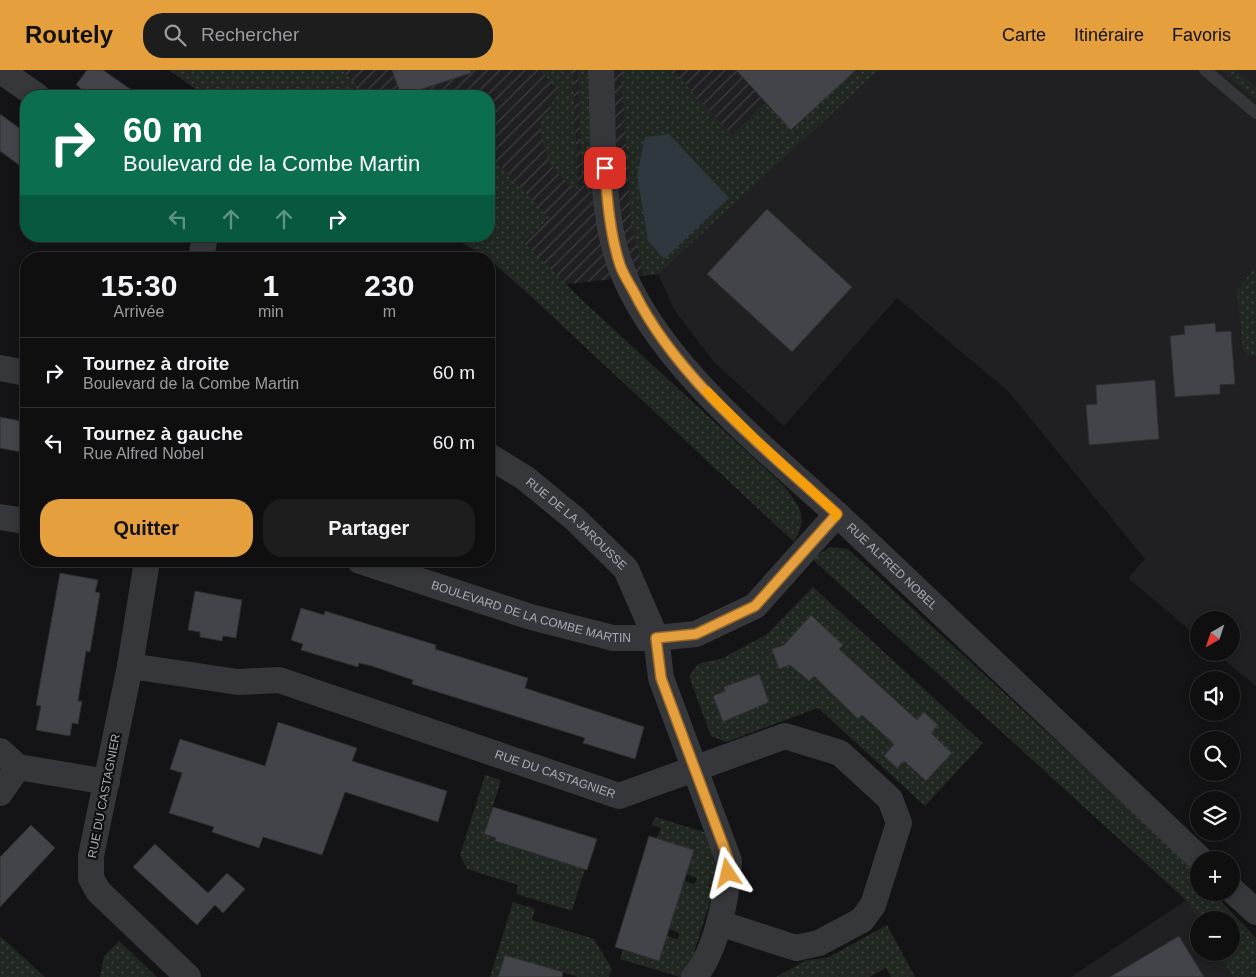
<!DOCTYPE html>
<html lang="fr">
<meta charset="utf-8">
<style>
:root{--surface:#0f0f10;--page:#1d1d1e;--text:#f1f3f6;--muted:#9b9c9f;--line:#2f2f30;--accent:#e59f3d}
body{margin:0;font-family:Arial,sans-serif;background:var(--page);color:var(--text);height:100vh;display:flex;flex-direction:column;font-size:19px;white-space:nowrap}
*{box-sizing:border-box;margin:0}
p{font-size:16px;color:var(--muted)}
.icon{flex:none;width:28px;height:28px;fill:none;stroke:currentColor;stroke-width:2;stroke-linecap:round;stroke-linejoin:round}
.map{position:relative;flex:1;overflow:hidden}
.sheet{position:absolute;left:20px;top:182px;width:475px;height:315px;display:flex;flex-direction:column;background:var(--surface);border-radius:20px;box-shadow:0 2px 8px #0003,0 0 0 1px var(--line)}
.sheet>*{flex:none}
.top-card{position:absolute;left:20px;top:20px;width:475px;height:152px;border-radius:20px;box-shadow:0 2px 8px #0003,0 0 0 1px var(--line);background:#0b6e4f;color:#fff;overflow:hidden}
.needle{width:32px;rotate:219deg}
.buttons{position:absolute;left:1190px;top:541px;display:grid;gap:10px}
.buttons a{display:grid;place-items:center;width:50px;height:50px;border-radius:50%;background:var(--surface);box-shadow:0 2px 8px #0003,0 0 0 1px var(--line);font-size:25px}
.pin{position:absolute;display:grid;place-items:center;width:42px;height:42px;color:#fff;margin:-21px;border-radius:10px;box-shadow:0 2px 8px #0006}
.me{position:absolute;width:55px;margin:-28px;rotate:350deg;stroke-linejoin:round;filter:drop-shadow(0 0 4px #0008)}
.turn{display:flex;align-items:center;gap:18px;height:105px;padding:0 20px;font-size:22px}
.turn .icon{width:65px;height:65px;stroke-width:2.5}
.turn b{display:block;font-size:35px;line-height:42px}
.lanes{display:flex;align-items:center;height:48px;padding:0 20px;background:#0003;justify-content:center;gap:25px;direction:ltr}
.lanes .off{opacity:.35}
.eta{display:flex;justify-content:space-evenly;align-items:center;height:85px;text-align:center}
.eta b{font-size:30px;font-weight:700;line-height:35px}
.cta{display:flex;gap:10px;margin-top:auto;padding:10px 20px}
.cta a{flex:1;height:58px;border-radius:20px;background:var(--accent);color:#111;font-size:20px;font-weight:700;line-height:58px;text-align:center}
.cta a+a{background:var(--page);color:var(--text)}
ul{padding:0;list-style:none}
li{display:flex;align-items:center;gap:15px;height:70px;padding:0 20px;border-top:1px solid var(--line)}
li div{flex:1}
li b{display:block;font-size:19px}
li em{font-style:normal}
header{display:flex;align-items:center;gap:30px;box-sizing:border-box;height:70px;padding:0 25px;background:var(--accent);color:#111}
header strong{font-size:24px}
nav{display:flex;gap:28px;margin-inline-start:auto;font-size:18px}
.search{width:350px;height:45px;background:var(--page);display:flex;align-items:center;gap:12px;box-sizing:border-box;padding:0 18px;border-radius:20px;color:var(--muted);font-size:19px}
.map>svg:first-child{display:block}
.built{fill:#202023}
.industrial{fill:url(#industrial-furrows)}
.grass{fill:url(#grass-dots);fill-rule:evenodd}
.water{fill:#2e383e}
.building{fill:#434449;stroke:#2e2f32}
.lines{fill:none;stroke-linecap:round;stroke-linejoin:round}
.service{stroke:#36373b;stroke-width:12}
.minor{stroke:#36373b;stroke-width:26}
.route-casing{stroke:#956728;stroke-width:12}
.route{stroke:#e59f3d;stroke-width:9}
.slow{stroke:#f59e0b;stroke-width:9}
.labels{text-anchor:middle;stroke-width:4.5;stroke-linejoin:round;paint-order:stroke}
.street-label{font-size:12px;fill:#a7acb5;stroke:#0f0f11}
</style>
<header>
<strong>Routely</strong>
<div class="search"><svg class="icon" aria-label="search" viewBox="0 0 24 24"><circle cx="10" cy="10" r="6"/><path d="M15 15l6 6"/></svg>Rechercher</div>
<nav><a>Carte</a><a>Itinéraire</a><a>Favoris</a></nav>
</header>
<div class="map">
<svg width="1256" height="907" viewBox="0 0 1256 907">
<defs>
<pattern id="industrial-furrows" width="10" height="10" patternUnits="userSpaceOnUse" patternTransform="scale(1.25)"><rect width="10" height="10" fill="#202023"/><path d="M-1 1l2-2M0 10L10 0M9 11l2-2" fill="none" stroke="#3e3e41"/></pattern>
<pattern id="grass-dots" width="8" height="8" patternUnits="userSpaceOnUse" patternTransform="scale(1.25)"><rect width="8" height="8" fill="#212821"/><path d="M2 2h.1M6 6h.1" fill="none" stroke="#3e443f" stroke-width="1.8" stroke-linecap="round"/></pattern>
</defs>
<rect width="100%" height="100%" fill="#141416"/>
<path class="built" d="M879 0H1256V616L1216 583 1231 582V550H1199V568L1128 508 1145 489 1008 321 897 228 784 356 714 292 675 241 658 204Z
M1186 830 1199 851V882L1218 883 1233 907H1071Z"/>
<path class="industrial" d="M312 0H879L658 204 523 219 489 189 462 172 489 166V26H334Z"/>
<path class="grass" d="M169 0H342L367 26H205Z
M541 0H573L578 120C548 100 544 85 540 51L553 39 550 36 558 21Z
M578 0H589L596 125C584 121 583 116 582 105Z
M621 0H672L732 65 766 33 791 60 856 0H879L658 204 644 205 631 152Z
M1221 0H1236L1256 17V30Z
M489 84 549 148 523 172 583 231 784 416C800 437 809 447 794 472L523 219 489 189 451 166H489Z
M1253 200H1256V285L1248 286 1243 279 1237 220Z
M830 477 848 479 1181 786 1199 806V822L1213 823 1256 868V907H1233L1218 883 1231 882V850L1199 851 1186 830 812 489Z
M813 517 983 673 925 736 818 638 726 672 711 666 689 606 698 594 723 588 766 565ZM896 631 873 656 862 645 858 648 841 632Z
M485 705 501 710 484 764 496 768 495 771 585 799 572 841 516 824 518 815 467 799 460 785Z
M655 747 707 763 720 799 688 902 680 907 620 889 623 880 659 891 667 866 678 869 679 863 669 859 684 811 694 814 697 808 686 804 693 780 657 768 661 758 652 755Z
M513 832 535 839 532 850 594 869 612 899 609 907H578L506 885 498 907H490Z
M887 855 915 907H891L886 898 870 907H776L807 890 827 888Z
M0 866 45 907H0Z
M119 871 157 907H100L104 886Z"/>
<path class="water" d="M669 64 729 128 664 189 648 171 637 106 645 67Z"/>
<path class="building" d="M87 0H103L140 26H91L76 15Z
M392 0H471V3L401 26Z
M736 0H856L791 60Z
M0 44 26 63V100L0 81Z
M767 139 852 217 792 282 707 204Z
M1215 253 1216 262 1231 261 1235 314 1220 315V324L1175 327 1170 266 1185 264 1184 256Z
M1155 310 1159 369 1089 375 1086 335 1097 334 1096 315Z
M0 347 26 352V383L0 378Z
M60 503 98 510 95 522 100 523 90 582 86 581 78 631H82L78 654 72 653 70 666 36 660 41 636 36 635Z
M195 521 242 530 236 568 223 566 222 571 200 567V562L188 560Z
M301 538 324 545 325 541 436 575 435 579 528 608 525 618 644 657 635 689 583 673 585 668 412 614 413 610 372 596 359 593 358 597 301 580 303 574 291 570Z
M811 545 843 575 839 579 917 650 924 642 938 655 931 663 952 683 926 711 904 691 897 698 884 686 894 674 862 645 858 649 814 606 809 611 790 595 779 599 772 579 784 575Z
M759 604 769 632 723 652 713 626 725 621 724 617Z
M278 652 357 678 352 691 447 721 438 752 345 722 322 785 263 767 259 778 212 762 214 757 169 743 182 703 170 699 180 669 265 696Z
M493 737 597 769 587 800 495 771 496 768 484 764Z
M31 755 55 778 0 837V787Z
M649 766 694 780 659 891 615 877Z
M155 774 208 823 227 803 245 819 223 843 215 835 197 855 133 797Z
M1179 866 1204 907H1110Z
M505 885 563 902 562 907H498Z"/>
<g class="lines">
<path class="service" d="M1205 0 1256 43"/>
<g class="minor">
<path d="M0 0 37 26"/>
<path id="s1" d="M601 0C604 62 599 137 620 195 657 297 778 388 855 461 971 571 1086 680 1201 790"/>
<path d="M201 189 205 166"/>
<path d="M0 298 26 303"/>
<path id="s2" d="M489 386 525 408 575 449 626 499 656 568 661 608 729 791C728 823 716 883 694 907"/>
<path d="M0 447 26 451"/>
<path d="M147 491 130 596 91 786V808L98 821 188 907"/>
<path id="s3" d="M360 491 531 547 613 568H656L696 564 755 536 837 444"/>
<path id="s4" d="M130 596 238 612 279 610 619 726 785 666 840 683 890 729 899 753 873 835 862 850 819 873 796 878 719 853"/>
<path d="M0 681 18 697 107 712"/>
<path d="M0 723 18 697"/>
<path d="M1231 819 1256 842"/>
</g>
</g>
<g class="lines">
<defs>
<path id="route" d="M605 98C607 130 610 164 620 195 623 204 629 213 634 222 677 309 766 379 837 444L755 536 696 564 656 568 661 608 729 791 728 803"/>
</defs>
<use href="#route" class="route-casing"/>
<use href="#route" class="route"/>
<path class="slow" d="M707 321 755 369 837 444 836 446"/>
</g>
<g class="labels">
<g class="street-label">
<text dy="4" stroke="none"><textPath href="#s2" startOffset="111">RUE DE LA JAROUSSE</textPath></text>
<text dy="4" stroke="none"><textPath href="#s1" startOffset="606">RUE ALFRED NOBEL</textPath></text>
<text dy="4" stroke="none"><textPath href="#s3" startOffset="179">BOULEVARD DE LA COMBE MARTIN</textPath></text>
<text dy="4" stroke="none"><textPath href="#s4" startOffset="442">RUE DU CASTAGNIER</textPath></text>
<text transform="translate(104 726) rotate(-79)" y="4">RUE DU CASTAGNIER</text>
</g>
</g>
</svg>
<div class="buttons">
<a><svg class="needle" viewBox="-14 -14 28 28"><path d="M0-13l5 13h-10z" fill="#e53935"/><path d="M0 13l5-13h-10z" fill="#9b9c9f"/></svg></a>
<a><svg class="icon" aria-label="sound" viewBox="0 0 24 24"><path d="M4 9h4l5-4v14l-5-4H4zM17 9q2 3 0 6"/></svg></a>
<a><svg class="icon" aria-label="search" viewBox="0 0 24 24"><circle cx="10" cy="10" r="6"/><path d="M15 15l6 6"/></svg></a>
<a><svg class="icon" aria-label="layers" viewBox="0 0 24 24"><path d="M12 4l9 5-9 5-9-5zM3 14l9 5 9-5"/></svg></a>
<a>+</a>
<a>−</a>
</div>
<div class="pin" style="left:605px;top:98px;background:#d93025"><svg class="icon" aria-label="arrive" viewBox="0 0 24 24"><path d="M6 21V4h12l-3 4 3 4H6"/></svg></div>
<svg class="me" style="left:728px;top:803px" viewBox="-20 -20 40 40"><path d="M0-17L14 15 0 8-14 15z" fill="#e59f3d" stroke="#fff" stroke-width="4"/></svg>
<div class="top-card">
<div class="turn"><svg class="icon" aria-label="right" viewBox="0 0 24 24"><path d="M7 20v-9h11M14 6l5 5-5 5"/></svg><div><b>60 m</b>Boulevard de la Combe Martin</div></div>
<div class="lanes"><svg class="icon off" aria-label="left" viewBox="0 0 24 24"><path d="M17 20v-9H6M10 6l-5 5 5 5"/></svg><svg class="icon off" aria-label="ahead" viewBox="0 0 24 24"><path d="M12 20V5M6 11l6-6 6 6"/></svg><svg class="icon off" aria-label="ahead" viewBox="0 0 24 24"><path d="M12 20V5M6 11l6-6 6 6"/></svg><svg class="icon" aria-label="right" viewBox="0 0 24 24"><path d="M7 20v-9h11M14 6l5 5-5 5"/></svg></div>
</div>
<section class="sheet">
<div class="eta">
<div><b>15:30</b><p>Arrivée</p></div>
<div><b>1</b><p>min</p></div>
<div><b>230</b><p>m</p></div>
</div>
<ul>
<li><svg class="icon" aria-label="right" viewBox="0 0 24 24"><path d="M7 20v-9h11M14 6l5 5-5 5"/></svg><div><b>Tournez à droite</b><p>Boulevard de la Combe Martin</p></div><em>60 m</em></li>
<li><svg class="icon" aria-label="left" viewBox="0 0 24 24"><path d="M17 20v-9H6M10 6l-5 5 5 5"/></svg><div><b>Tournez à gauche</b><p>Rue Alfred Nobel</p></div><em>60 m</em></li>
</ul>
<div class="cta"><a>Quitter</a><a>Partager</a></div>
</section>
</div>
